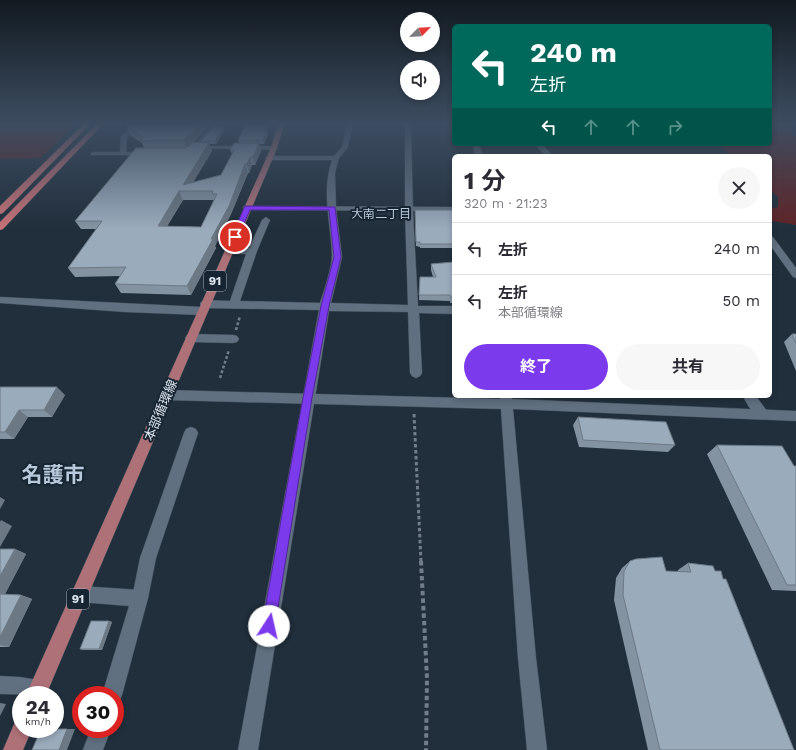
<!DOCTYPE html>
<html lang="ja">
<meta charset="utf-8">
<style>
:root{--surface:#fff;--page:#f7f7f7;--text:#2b2b33;--muted:#7c7c81;--line:#e1e1e2;--accent:#7c3aed}
body{margin:0;font-family:"Work Sans","Noto Sans JP",sans-serif;background:var(--page);color:var(--text);height:100vh;display:flex;flex-direction:column;font-size:15px;white-space:nowrap}
*{box-sizing:border-box;margin:0}
p{font-size:13px;color:var(--muted)}
.icon{flex:none;width:22px;height:22px;fill:none;stroke:currentColor;stroke-width:2;stroke-linecap:round;stroke-linejoin:round}
.map{position:relative;flex:1;overflow:hidden}
.side{position:absolute;left:452px;top:154px;width:320px;height:244px;display:flex;flex-direction:column;background:var(--surface);border-radius:6px;box-shadow:0 2px 6px #0003}
.side>*{flex:none}
.top-card{position:absolute;left:452px;top:24px;width:320px;height:122px;border-radius:6px;box-shadow:0 2px 6px #0003;background:#00695c;color:#fff;overflow:hidden}
.needle{width:26px;rotate:66deg}
.buttons{position:absolute;left:400px;top:12px;display:grid;gap:8px}
.buttons a{display:grid;place-items:center;width:40px;height:40px;border-radius:50%;background:var(--surface);box-shadow:0 2px 6px #0003;font-size:20px}
.speed{position:absolute;left:12px;top:686px;display:flex;gap:8px;font-size:20px;font-weight:700;text-align:center}
.speed>*{display:grid;place-content:center;width:52px;height:52px;border-radius:50%;background:var(--surface);box-shadow:0 2px 6px #0003;line-height:1}
.speed small{font-size:10px;font-weight:400}
.speed .limit{border:6px solid #d22;background:#fff;color:#111}
.pin{position:absolute;display:grid;place-items:center;width:34px;height:34px;color:#fff;margin:-17px;border:2px solid #fff;border-radius:50%;box-shadow:0 1px 4px #0007}
.me{position:absolute;width:44px;margin:-22px;rotate:10deg;stroke-linejoin:round;filter:drop-shadow(0 0 3px #0008)}
.turn{display:flex;align-items:center;gap:14px;height:84px;padding:0 12px;font-size:18px}
.turn .icon{width:52px;height:52px;stroke-width:2.5}
.turn b{display:block;font-size:28px;line-height:34px}
.lanes{display:flex;align-items:center;height:38px;padding:0 12px;background:#0003;justify-content:center;gap:20px;direction:ltr}
.lanes .off{opacity:.35}
.round{display:grid;place-items:center;flex:none;width:42px;height:42px;border-radius:21px;background:var(--page)}
.head{display:flex;align-items:center;justify-content:space-between;height:68px;padding:0 12px}
h1{font-size:24px;font-weight:700;line-height:30px}
.button{display:flex;gap:8px;margin-top:auto;padding:8px 12px}
.button a{flex:1;height:46px;border-radius:24px;background:var(--accent);color:#fff;font-size:16px;font-weight:700;line-height:46px;text-align:center}
.button a+a{background:var(--page);color:var(--text)}
ul{padding:0;list-style:none}
li{display:flex;align-items:center;gap:12px;height:52px;padding:0 12px;border-top:1px solid var(--line)}
li div{flex:1}
li b{display:block;font-size:15px}
li em{font-style:normal}
.map>svg:first-child{display:block}
.green{fill:#5e2426}
.lines{fill:none;stroke-linecap:round;stroke-linejoin:round}
.service-casing{stroke:#404d58;stroke-width:1}
.minor-casing{stroke:#404d58;stroke-width:1}
.tertiary-casing{stroke:#404d58;stroke-width:1}
.secondary-casing{stroke:#404d58;stroke-width:1}
.primary-casing{stroke:#404d58;stroke-width:1}
.trunk-casing{stroke:#404d58;stroke-width:1}
.path-far2{stroke:#717d88;stroke-width:2.5;stroke-dasharray:3 2;stroke-linecap:butt}
.path-far1{stroke:#717d88;stroke-width:3;stroke-dasharray:3.5 2.5;stroke-linecap:butt}
.path{stroke:#717d88;stroke-width:4;stroke-dasharray:4.5 3;stroke-linecap:butt}
.service{fill:#607080;fill-rule:evenodd}
.minor{fill:#607080;fill-rule:evenodd}
.tertiary{fill:#607080;fill-rule:evenodd}
.secondary{fill:#607080;fill-rule:evenodd}
.primary{fill:#ae7178;fill-rule:evenodd}
.trunk{fill:#c87176;fill-rule:evenodd}
.wall{fill:#8493a2;fill-rule:evenodd}
.shaded-wall{fill:#6c7884}
.building{fill:#9aabbc;stroke:#6c7884;fill-rule:evenodd}
.route{fill:#7c3aed;stroke:#51269a}
.labels{text-anchor:middle;stroke-width:4;stroke-linejoin:round;paint-order:stroke}
.far-neighbourhood-label{font-size:12px;fill:#b8c9db;stroke:#172532}
.shield{fill:#172532;stroke:#a2acb6;stroke-width:1}
.shield-label{font-size:12px;font-weight:bold;fill:#dde6ef}
.street-label{font-size:13px;fill:#dde6ef;stroke:#172532}
.town-label{font-size:21px;font-weight:bold;fill:#b8c9db;stroke:#172532}
</style>
<div class="map">
<svg width="796" height="750" viewBox="0 0 796 750">
<rect width="100%" height="100%" fill="#212f3c"/>
<path class="green" d="M0 124H76L40 158 0 159Z
M770 124H796L790 134 796 136V225L772 221 770 217V209L778 207V197L770 190V156H732L718 144H770Z"/>
<g class="lines">
<defs>
<path id="service" d="M135 124H139L127 137 126 152H143L146 154 145 155H91V153L93 152H120L121 137Z
M213 124H217L199 146H274L277 148 274 150 197 148 193 152H189V150Z"/>
<path id="minor" d="M347 124H353L348 147 339 158 335 173 336 208 342 257 331 303 408 305 405 212V124H411L413 212 418 306H454V314L419 313 422 373 420 376 416 378 412 376 410 373 408 312 329 311 258 750H238L319 310 205 308 201 306 200 304 201 302 205 300 230 301 246 254H229L224 251 229 248H249L262 220 266 217 270 220 257 251 240 301 320 303C324 291 332 267 332 255 331 224 321 191 332 160H269L265 158 269 156H334L342 147Z
M535 144H542L553 156H545Z
M191 334 233 335 237 336 239 339 237 342 233 343 191 342 187 341 185 338 187 335Z
M743 396H756L769 414 768 418C757 422 747 405 743 396Z
M191 427 196 429 198 433 156 558 148 598 146 604 140 606 134 604 132 598 140 558 184 433 186 429Z"/>
<path id="tertiary" d="M473 144H479L483 156H475Z
M244 206 454 207V211L247 210H244L243 208Z
M770 236 773 237 796 268V278L793 277 770 245Z
M0 297 202 307 206 308 207 311 206 314 202 315 125 312 0 303Z
M166 390 500 399V396H512V399L796 411V421L513 409 536 658 547 750H527L518 658 501 409 166 400 162 399 160 395 162 391Z
M0 676 19 677 39 680 46 682 48 689 46 695 0 694Z"/>
<path id="secondary" d="M80 586 140 590 146 592 148 598 122 695 119 702 115 703V695H102L129 606 80 602 74 600 72 594 74 588Z
M91 729H111L103 750H83Z"/>
<path id="primary" d="M278 124H284L277 148 46 695H26L271 148Z
M21 719V729H32L23 750H3L15 722Z"/>
<path id="trunk" d="M84 124H90L3 213 0 214V206Z
M97 124H103L3 229 0 230V222Z"/>
</defs>
<use href="#service" class="service-casing"/>
<use href="#minor" class="minor-casing"/>
<use href="#tertiary" class="tertiary-casing"/>
<use href="#secondary" class="secondary-casing"/>
<use href="#primary" class="primary-casing"/>
<use href="#trunk" class="trunk-casing"/>
<path class="path-far2" d="M236 330 240 316
M220 378 229 350"/>
<path class="path-far1" d="M414 414 421 562"/>
<path class="path" d="M421 561 427 678 426 750"/>
<use href="#service" class="service"/>
<use href="#minor" class="minor"/>
<use href="#tertiary" class="tertiary"/>
<use href="#secondary" class="secondary"/>
<use href="#primary" class="primary"/>
<use href="#trunk" class="trunk"/>
</g>
<path class="wall" d="M211 124 194 142H202L201 141 223 128 224 130 216 144H209L212 151 193 182 221 175 232 154 230 150 239 143 238 140 269 124 266 131H267L268 135 264 144H259L261 151 255 165H252L249 173H248L231 214 215 246 216 248 191 295 121 293 115 284 120 276 75 277 68 268 96 229H81L75 221 144 148 142 143 131 136 126 126ZM183 200H214L201 227 167 226Z
M415 210H454V248H420V247L416 246Z
M454 262V303H450V301L419 300 420 277H433L431 270V264Z
M792 334H796V371L784 342Z
M0 387 65 395 52 417H28L14 439H0Z
M578 417 675 445 668 452 579 447 573 425Z
M717 445 794 466H796V591L772 590 707 454Z
M0 549H15L26 554 5 594 21 595 32 599 9 647H0Z
M630 561 666 571 678 572V570L688 563 715 571 723 579 794 750H648L614 600 616 578 622 568Z
M109 621 112 622 102 650H83L80 649Z"/>
<path class="shaded-wall" d="M200 124H211L187 150 184 140Z
M266 124H269L264 135V131Z
M223 128 224 130 216 144 215 141Z
M267 131 268 135 264 144 263 140Z
M209 143 212 151 188 191 183 185Z
M259 143 261 151 255 165 253 157Z
M250 157 252 165 249 173 247 164Z
M245 164 248 173 231 214 215 246 216 248 191 295 187 286 211 239Z
M179 191 183 200 162 235 158 226Z
M57 387 65 395 52 417 44 410Z
M19 410 28 417 14 439 5 432Z
M0 497 5 500 0 509Z
M1 520 12 526 0 547V522Z
M15 549 26 554 3 598 0 597V576Z
M21 595 32 599 9 647 0 645V637Z
M109 621 112 622 102 650 99 649Z
M0 703 6 704 0 716Z
M67 729H75L67 750H59Z"/>
<path class="building" d="M129 124H200L184 140 141 141 143 137 126 126Z
M216 124 223 128 215 141H201Z
M246 124H266L264 131H267L263 140H238Z
M194 142 209 143 183 185 221 175 234 150H230L234 143H259L253 157H250L247 164H245L229 206 211 239H213L187 286 115 284 126 267 68 268 102 221H75L136 148H186ZM179 191H213L212 194H217L201 227 158 226Z
M415 210H454V244H420V242H416Z
M454 262V297H451L450 295H419L420 277H436L431 264Z
M792 334H796V343Z
M0 387H57L44 410H19L5 432H0Z
M578 417 666 422 675 445 583 440Z
M717 445 782 446 794 466H796V585H787Z
M0 549H15L0 576Z
M662 557 666 571 691 572 688 563 713 566 715 571H721L723 579H726L794 750H660L623 595 624 571 630 561 636 559Z
M0 594 21 595 0 637Z
M91 621H109L99 649H80Z
M41 729H67L59 750H32Z"/>
<linearGradient id="sky" x2="0" y2="1"><stop stop-color="#121a21"/><stop offset="0.54" stop-color="#3d4d61"/><stop offset="1" stop-color="#3d4d61" stop-opacity="0"/></linearGradient>
<rect width="796" height="229" fill="url(#sky)"/>
<path class="route" d="M245 206 335 207 341 257 329 306 312 398 275 626 273 631 269 632 264 631 262 626 303 398 321 306 334 257 329 210H250L238 237 232 238 231 237Z"/>
<g class="labels">
<g class="far-neighbourhood-label">
<text x="381" y="218">大南二丁目</text>
</g>
<g class="shield">
<rect x="204" y="271" width="22" height="20" rx="3"/>
<rect x="67" y="589" width="22" height="20" rx="3"/>
</g>
<g class="shield-label">
<text x="215" y="285">91</text>
<text x="78" y="603">91</text>
</g>
<g class="street-label">
<text transform="translate(160 410) rotate(-67)" y="5">本部循環線</text>
</g>
<g class="town-label">
<text x="53" y="482">名護市</text>
</g>
</g>
</svg>
<div class="buttons">
<a><svg class="needle" viewBox="-14 -14 28 28"><path d="M0-13l5 13h-10z" fill="#e53935"/><path d="M0 13l5-13h-10z" fill="#7c7c81"/></svg></a>
<a><svg class="icon" aria-label="sound" viewBox="0 0 24 24"><path d="M4 9h4l5-4v14l-5-4H4zM17 9q2 3 0 6"/></svg></a>
</div>
<div class="speed"><div>24<small>km/h</small></div><div class="limit">30</div></div>
<div class="pin" style="left:235px;top:237px;background:#d93025"><svg class="icon" aria-label="arrive" viewBox="0 0 24 24"><path d="M6 21V4h12l-3 4 3 4H6"/></svg></div>
<svg class="me" style="left:269px;top:626px" viewBox="-20 -20 40 40"><circle r="19" fill="#fff"/><path d="M0-13L10 11 0 6-10 11z" fill="#7c3aed"/></svg>
<div class="top-card">
<div class="turn"><svg class="icon" aria-label="left" viewBox="0 0 24 24"><path d="M17 20v-9H6M10 6l-5 5 5 5"/></svg><div><b>240 m</b>左折</div></div>
<div class="lanes"><svg class="icon" aria-label="left" viewBox="0 0 24 24"><path d="M17 20v-9H6M10 6l-5 5 5 5"/></svg><svg class="icon off" aria-label="ahead" viewBox="0 0 24 24"><path d="M12 20V5M6 11l6-6 6 6"/></svg><svg class="icon off" aria-label="ahead" viewBox="0 0 24 24"><path d="M12 20V5M6 11l6-6 6 6"/></svg><svg class="icon off" aria-label="right" viewBox="0 0 24 24"><path d="M7 20v-9h11M14 6l5 5-5 5"/></svg></div>
</div>
<section class="side">
<div class="head"><div><h1>1 分</h1><p>320 m · 21:23</p></div><a class="round"><svg class="icon" aria-label="close" viewBox="0 0 24 24"><path d="M6 6l12 12M18 6L6 18"/></svg></a></div>
<ul>
<li><svg class="icon" aria-label="left" viewBox="0 0 24 24"><path d="M17 20v-9H6M10 6l-5 5 5 5"/></svg><div><b>左折</b></div><em>240 m</em></li>
<li><svg class="icon" aria-label="left" viewBox="0 0 24 24"><path d="M17 20v-9H6M10 6l-5 5 5 5"/></svg><div><b>左折</b><p>本部循環線</p></div><em>50 m</em></li>
</ul>
<div class="button"><a>終了</a><a>共有</a></div>
</section>
</div>
